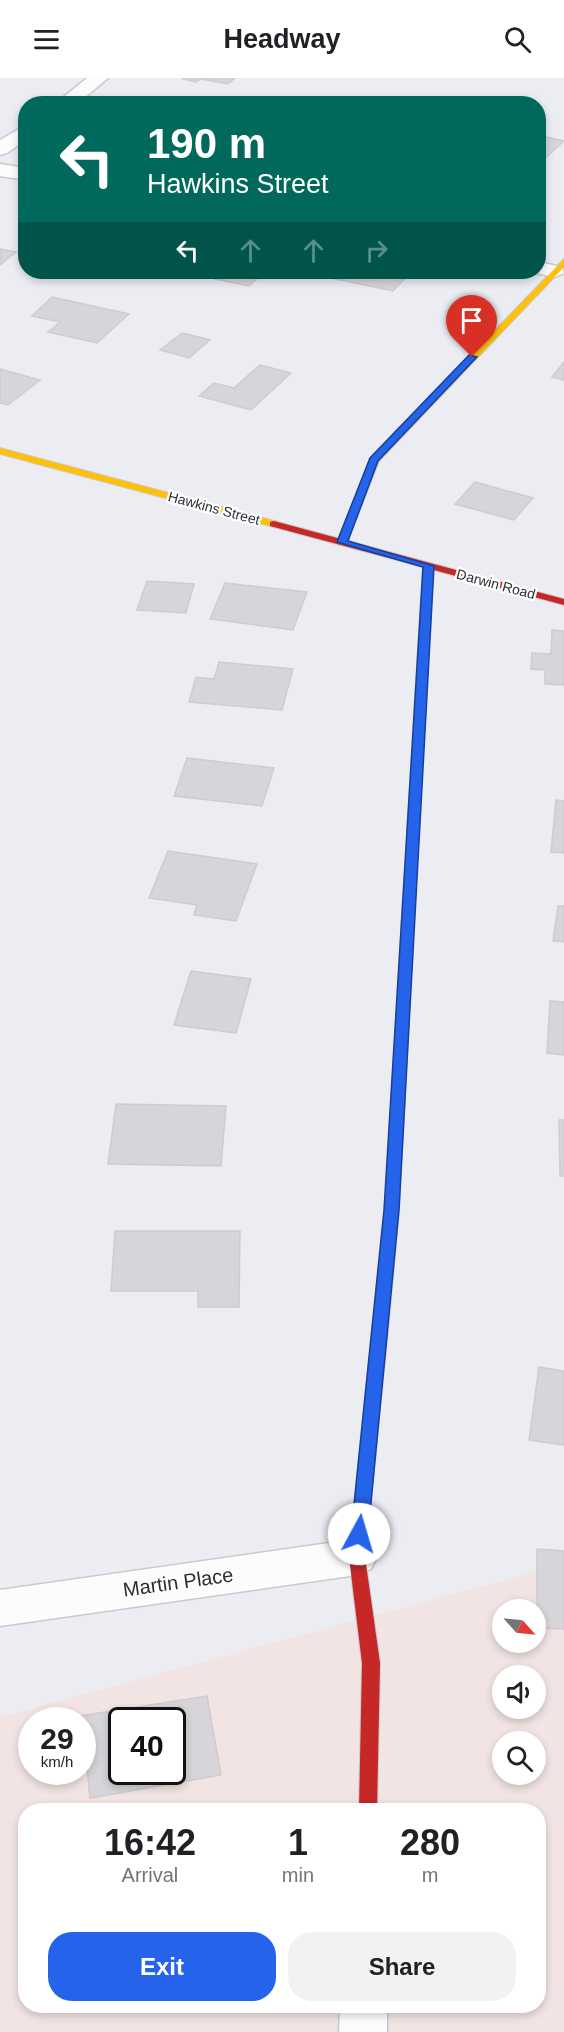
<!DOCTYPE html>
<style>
:root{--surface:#fff;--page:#f2f2f2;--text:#202124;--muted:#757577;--accent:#2563eb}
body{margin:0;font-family:Helvetica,sans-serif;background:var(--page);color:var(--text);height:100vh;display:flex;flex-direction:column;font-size:22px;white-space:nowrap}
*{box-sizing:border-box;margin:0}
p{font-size:20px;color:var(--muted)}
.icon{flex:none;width:33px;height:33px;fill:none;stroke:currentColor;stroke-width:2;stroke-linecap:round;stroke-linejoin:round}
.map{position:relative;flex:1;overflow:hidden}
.panel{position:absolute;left:18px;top:1725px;width:528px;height:210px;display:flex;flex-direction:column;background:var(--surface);border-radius:24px;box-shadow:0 3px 9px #0003}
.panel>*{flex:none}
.banner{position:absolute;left:18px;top:18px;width:528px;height:183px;border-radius:24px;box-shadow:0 3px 9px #0003;background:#00695c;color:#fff;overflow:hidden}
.needle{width:39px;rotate:117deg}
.tools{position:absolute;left:492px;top:1521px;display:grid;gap:12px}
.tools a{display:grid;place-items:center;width:54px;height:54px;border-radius:50%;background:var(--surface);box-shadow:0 3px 9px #0003;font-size:30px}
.speed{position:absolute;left:18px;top:1629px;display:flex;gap:12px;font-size:30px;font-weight:700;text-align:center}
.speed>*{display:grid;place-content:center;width:78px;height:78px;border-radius:50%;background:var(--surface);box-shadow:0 3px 9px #0003;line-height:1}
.speed small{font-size:15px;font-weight:400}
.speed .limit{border:3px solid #111;border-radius:9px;background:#fff;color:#111}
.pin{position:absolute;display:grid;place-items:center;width:51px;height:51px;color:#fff;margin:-62px -26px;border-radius:50% 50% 50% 0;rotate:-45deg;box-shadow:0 0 6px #0007}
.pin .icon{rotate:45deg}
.me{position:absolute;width:66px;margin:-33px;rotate:6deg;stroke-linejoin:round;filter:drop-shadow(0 0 4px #0008)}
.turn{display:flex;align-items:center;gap:21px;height:126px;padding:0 30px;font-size:27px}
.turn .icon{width:78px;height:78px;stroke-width:2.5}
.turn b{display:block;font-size:42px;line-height:51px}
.lanes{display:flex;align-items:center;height:57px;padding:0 30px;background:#0003;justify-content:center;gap:30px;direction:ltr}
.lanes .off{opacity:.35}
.eta{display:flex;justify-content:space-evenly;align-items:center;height:102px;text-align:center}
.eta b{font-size:36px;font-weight:600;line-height:42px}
.primary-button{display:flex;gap:12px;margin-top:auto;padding:12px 30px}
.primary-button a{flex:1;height:69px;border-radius:24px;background:var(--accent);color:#fff;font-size:24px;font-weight:600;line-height:69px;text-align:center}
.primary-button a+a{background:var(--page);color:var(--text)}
header{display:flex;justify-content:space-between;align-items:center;height:78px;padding:0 30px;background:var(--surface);font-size:27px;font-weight:600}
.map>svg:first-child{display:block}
.commercial{fill:#f2e4e3;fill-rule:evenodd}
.building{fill:#d7d5d9;stroke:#ceccd0;stroke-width:1.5;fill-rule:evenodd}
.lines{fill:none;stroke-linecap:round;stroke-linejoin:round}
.street-casing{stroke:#c9cace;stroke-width:3}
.fast-casing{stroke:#c9cace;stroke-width:2}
.slow-casing{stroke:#c9cace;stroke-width:2}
.jam-casing{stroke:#c9cace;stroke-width:2}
.street{fill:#fcfcfd;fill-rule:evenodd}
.fast{fill:#4caf50;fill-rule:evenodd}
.slow{fill:#ffc107;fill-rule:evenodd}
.jam{fill:#c62828;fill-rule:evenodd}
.route{fill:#2563eb;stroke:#184099;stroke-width:1.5}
.labels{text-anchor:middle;stroke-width:4.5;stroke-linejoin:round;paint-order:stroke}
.far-street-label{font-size:14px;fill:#2d2e32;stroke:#fff}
.near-street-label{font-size:20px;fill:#2d2e32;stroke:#fff}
</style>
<header><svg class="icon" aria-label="menu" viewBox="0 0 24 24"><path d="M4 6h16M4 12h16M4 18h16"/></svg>Headway<svg class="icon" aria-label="search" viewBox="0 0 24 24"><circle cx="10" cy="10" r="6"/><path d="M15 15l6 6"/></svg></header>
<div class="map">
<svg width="564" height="1954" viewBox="0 0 564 1954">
<rect width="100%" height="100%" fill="#ecedf3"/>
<path class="commercial" d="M564 1486V1954H0V1639ZM502 1532H536V1564H502ZM502 1598H536V1630H502ZM32 1642H82V1694H32ZM122 1642H172V1694H122ZM502 1664H536V1696H502ZM26 1732H538V1928H26Z"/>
<path class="building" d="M185 0H235L228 6 201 1 196 4 183 1Z
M538 57 564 63 541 84H538Z
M0 171 16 174 0 187Z
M223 194H264L249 208 215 201Z
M314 194H411L393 213 312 196Z
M52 219 129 236 97 265 48 254 60 244 32 238Z
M182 255 210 262 189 280 160 272Z
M564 284V302L552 299Z
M260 287 291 295 251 332 199 318 214 305 234 310Z
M0 291 40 302 8 327 0 325Z
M475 404 533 420 514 442 455 426Z
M147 503 194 506 186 535 137 532Z
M225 505 307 514 293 552 210 541Z
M552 552 564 553V607L545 606V592L531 591 532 575 551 576Z
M219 584 293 591 282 632 189 624 196 599 214 601Z
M187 680 274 690 262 728 174 718Z
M556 722 564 723V775L551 774Z
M168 773 257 786 236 843 194 837 197 827 149 820Z
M558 828H564V864L553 863Z
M191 893 251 901 236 955 174 947Z
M550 923 564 924V977L547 975Z
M116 1026 226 1028 221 1088 108 1086Z
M559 1042H564V1098H560Z
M115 1153H240L239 1229H198V1213H111Z
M539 1289 564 1293V1367L529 1362Z
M537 1471 564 1473V1551L537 1550Z
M207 1618 221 1697 90 1720 82 1642H80V1638ZM122 1642H172V1694H122Z"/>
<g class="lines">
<defs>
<path id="street" d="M87 0H108L77 26H55Z
M26 47V62L7 75 0 77V62Z
M0 86 26 90V102L0 98Z
M538 184 562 189 564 195 555 199 531 194H538Z
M357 1461 371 1467 377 1479 371 1491 357 1497 0 1548V1512Z
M340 1928H387V1954H339Z"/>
<path id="fast" d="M428 485 433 488 414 839 408 843 402 839 423 488Z"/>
<path id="slow" d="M564 181V189L379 383 347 464 342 467 338 466 337 464 371 380Z
M0 370 278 444 279 446 274 449 270 448 0 376Z
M408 835 414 839 399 1132 388 1252 385 1256 380 1258 375 1256 372 1252 385 1132 402 839Z"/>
<path id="jam" d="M274 443 564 521V527L270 448V444Z
M380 1246 385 1248 388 1252 365 1479 380 1585 377 1732H359L362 1585 349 1479 372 1252 375 1248Z"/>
</defs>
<use href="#street" class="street-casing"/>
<use href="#fast" class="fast-casing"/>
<use href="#slow" class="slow-casing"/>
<use href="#jam" class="jam-casing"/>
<use href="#street" class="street"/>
<use href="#fast" class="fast"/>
<use href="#slow" class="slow"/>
<use href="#jam" class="jam"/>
</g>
<path class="route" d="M469 277 477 279 378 383 348 463 434 488 399 1132 368 1456 365 1461 359 1463 353 1461 351 1456 384 1132 423 489 337 464 370 380Z"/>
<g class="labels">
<g class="far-street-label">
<text transform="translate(214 430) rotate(15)" y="5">Hawkins Street</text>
<text transform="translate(496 506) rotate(15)" y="5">Darwin Road</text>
</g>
<g class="near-street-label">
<text transform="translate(178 1504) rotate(-8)" y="7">Martin Place</text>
</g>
</g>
</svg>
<div class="tools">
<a><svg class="needle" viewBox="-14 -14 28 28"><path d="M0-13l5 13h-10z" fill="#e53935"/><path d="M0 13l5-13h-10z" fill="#757577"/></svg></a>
<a><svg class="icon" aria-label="sound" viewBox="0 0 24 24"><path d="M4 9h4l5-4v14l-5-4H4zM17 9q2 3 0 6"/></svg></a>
<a><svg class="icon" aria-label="search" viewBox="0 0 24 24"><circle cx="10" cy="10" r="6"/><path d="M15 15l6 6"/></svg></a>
</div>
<div class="speed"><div>29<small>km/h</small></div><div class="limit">40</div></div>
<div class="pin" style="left:472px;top:279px;background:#d93025"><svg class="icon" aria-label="arrive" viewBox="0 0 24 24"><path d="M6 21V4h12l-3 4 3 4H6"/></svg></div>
<svg class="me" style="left:359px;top:1456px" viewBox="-20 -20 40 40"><circle r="19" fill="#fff"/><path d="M0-13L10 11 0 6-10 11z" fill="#2563eb"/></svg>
<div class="banner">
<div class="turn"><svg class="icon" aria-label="left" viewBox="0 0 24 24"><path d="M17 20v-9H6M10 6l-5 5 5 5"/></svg><div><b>190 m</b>Hawkins Street</div></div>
<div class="lanes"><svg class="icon" aria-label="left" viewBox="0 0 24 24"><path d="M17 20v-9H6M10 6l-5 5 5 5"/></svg><svg class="icon off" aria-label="ahead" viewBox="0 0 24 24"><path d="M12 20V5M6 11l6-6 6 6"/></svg><svg class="icon off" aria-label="ahead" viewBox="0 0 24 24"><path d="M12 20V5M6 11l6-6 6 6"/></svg><svg class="icon off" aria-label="right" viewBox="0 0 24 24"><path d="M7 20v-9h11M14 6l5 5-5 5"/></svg></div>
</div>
<section class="panel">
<div class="eta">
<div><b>16:42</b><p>Arrival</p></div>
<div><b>1</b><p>min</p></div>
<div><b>280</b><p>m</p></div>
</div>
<div class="primary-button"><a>Exit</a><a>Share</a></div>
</section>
</div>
